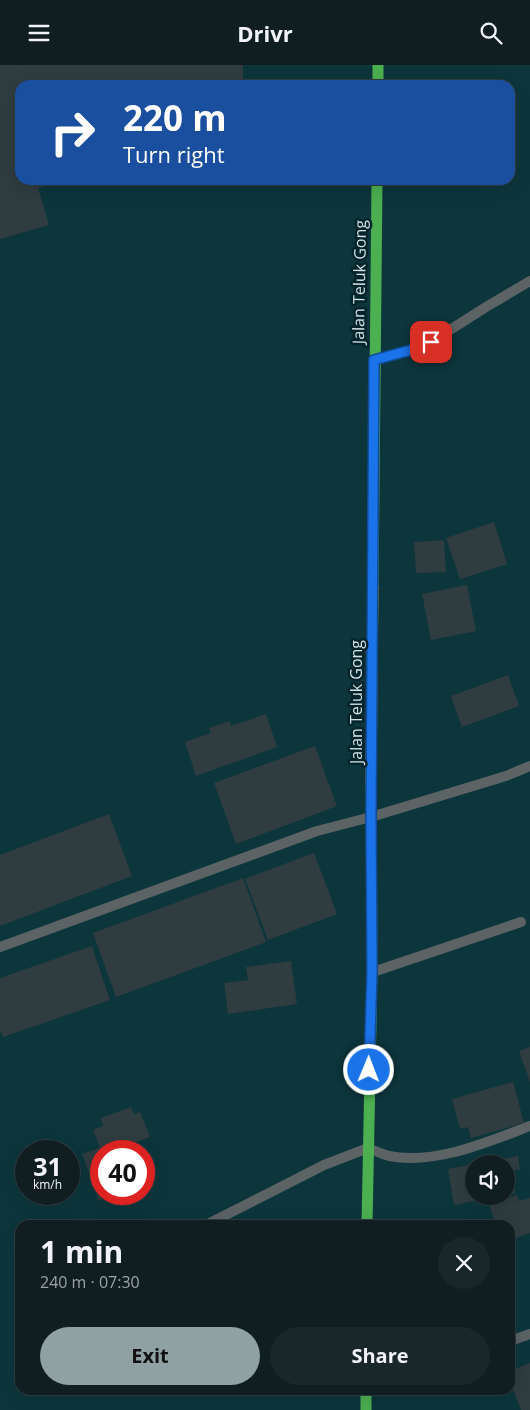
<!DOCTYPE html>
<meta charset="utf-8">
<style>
:root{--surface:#101e21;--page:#19272a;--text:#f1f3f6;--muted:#9ca2a5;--line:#303c3f;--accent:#90a1a4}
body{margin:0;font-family:"Open Sans",sans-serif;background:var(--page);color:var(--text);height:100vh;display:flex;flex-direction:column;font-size:19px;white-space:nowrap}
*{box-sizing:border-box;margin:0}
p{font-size:16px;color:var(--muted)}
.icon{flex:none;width:28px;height:28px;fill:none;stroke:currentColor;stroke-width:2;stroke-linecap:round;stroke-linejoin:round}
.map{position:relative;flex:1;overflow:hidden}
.details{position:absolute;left:15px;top:1155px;width:500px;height:175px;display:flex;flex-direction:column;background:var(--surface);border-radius:15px;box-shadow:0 5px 20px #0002,0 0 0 1px var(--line)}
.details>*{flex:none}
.top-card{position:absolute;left:15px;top:15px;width:500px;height:105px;border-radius:15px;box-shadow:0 5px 20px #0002,0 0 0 1px var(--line);background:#1a4fa0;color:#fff;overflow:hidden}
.controls{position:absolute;left:465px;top:1090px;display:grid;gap:10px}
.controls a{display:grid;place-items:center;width:50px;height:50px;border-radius:50%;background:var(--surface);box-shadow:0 5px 20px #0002,0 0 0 1px var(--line);font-size:25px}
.speed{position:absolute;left:15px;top:1075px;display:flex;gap:10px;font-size:25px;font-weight:700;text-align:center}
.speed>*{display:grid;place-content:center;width:65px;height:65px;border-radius:50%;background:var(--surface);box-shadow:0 5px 20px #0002,0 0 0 1px var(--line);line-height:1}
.speed small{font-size:12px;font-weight:400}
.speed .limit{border:8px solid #d22;background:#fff;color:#111}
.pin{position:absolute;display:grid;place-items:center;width:42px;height:42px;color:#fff;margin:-21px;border-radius:10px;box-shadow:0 2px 8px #0006}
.me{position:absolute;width:55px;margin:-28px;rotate:1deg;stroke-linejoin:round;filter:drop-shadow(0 0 4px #0008)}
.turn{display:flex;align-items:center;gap:18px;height:105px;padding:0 25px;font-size:22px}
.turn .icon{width:65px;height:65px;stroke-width:2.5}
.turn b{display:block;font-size:35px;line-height:42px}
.round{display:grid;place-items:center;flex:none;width:52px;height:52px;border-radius:26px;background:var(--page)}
.head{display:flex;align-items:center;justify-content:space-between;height:85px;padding:0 25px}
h1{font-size:30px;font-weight:700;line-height:38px}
.button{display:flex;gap:10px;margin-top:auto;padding:10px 25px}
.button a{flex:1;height:58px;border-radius:30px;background:var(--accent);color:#111;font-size:20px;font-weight:700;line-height:58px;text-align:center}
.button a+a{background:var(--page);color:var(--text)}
header{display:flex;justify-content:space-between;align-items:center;height:65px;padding:0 25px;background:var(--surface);font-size:22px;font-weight:700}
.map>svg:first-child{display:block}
.built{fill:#0c363c;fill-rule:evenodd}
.building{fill:#2f3d40}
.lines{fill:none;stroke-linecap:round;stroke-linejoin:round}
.lane{stroke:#5c6364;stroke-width:10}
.fast{stroke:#4caf50;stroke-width:11}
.slow{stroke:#ffc107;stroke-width:11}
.route-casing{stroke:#114b97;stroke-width:12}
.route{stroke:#1a73e8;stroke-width:9}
.labels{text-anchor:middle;stroke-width:5;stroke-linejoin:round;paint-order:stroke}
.street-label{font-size:16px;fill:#d1e2e5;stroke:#03242a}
</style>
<header><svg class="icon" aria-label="menu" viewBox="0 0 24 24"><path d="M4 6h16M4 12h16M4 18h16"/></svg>Drivr<svg class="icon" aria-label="search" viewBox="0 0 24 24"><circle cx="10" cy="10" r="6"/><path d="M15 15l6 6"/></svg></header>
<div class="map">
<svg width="530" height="1345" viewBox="0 0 530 1345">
<rect width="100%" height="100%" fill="#16282c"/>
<path class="built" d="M0 0H530V1345H0ZM20 20H510V115H20ZM26 1086H69V1129H26ZM101 1086H144V1129H101ZM474 1099H506V1131H474ZM20 1160H510V1325H20Z"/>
<path class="building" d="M0 0H243V20H20V115L63 116 38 123 49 160 0 174Z
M494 457 507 499 460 514 446 473Z
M444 475 446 507 416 508 414 477Z
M467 520 476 566 431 575 422 529Z
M508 610 519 641 462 662 451 631Z
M266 649 277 682 196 711 185 677 211 668 209 663 230 656 231 661Z
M315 681 337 741 236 779 214 718Z
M109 749 132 811 0 861V790Z
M314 788 337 849 268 875 245 814Z
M243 813 266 877 116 932 93 868Z
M92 881 110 935 3 972 0 965V913Z
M291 896 297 939 228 949 224 918 248 915 246 902Z
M530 982V1017L519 986Z
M513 1017 524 1058 471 1073 468 1062 460 1064 452 1034Z
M131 1042 134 1049 140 1047 150 1072 131 1079 134 1086H101V1129H118L99 1136 82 1089 100 1083 93 1065 103 1061 101 1053Z
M518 1091 520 1104 511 1106 515 1128 506 1130V1099L482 1098Z
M474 1099V1131L495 1132 454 1140 448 1104Z
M517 1130 519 1136 530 1133V1168L510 1175V1160H496L489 1139Z
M530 1298V1345H521L510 1317V1306Z"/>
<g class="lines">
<path class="lane" d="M375 295 411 285 431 277 486 242 530 216
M0 882 317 766 371 752 506 711 530 701
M373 907 521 857
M206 1160 324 1100 368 1083C375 1086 382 1089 389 1091 435 1100 488 1077 530 1061
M510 1276 530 1269"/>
<path class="fast" d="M378 0V20
M373 523 377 115
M367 1160 372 907 371 718
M366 1325V1345"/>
<path class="slow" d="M371 718 373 523"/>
</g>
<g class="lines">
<defs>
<path id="route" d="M369 1005 372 907 371 752 374 295 411 285 431 277"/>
</defs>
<use href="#route" class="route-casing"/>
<use href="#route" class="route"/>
</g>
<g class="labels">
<g class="street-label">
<text transform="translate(359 217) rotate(-89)" y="6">Jalan Teluk Gong</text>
<text transform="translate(356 637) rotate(-90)" y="6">Jalan Teluk Gong</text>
</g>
</g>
</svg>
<div class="controls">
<a><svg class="icon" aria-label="sound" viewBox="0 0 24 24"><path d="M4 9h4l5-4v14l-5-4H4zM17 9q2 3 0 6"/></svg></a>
</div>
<div class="speed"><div>31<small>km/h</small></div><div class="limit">40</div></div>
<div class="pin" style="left:431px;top:277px;background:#d93025"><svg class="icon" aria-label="arrive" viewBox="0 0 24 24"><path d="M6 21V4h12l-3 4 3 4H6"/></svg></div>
<svg class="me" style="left:369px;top:1005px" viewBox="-20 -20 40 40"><circle r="17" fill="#1a73e8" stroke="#fff" stroke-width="3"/><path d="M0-11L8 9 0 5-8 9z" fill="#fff"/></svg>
<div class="top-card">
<div class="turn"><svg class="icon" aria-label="right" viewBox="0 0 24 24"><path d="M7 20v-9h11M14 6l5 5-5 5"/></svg><div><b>220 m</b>Turn right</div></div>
</div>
<section class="details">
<div class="head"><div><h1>1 min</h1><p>240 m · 07:30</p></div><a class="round"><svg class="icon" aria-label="close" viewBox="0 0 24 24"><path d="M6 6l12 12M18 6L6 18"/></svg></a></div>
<div class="button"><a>Exit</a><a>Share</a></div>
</section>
</div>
